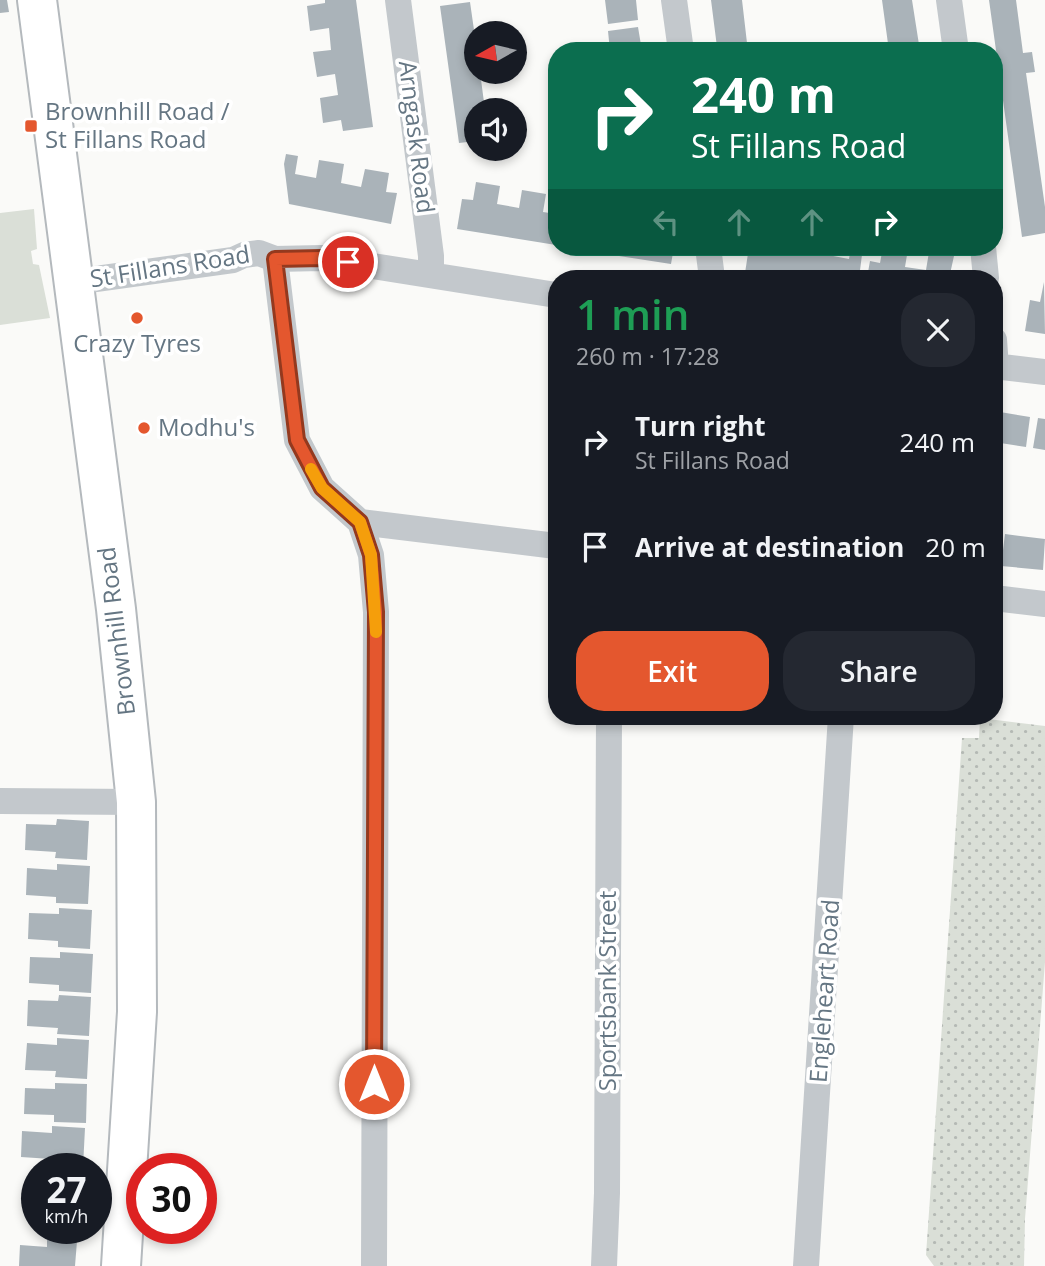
<!DOCTYPE html>
<meta charset="utf-8">
<style>
:root{--surface:#171b24;--page:#242831;--text:#f1f3f6;--muted:#9ea1a6;--accent:#e4572e}
body{margin:0;font-family:"Open Sans",sans-serif;background:var(--page);color:var(--text);height:100vh;display:flex;flex-direction:column;font-size:26px;white-space:nowrap}
*{box-sizing:border-box;margin:0}
p{font-size:23px;color:var(--muted)}
.icon{flex:none;width:38px;height:38px;fill:none;stroke:currentColor;stroke-width:2;stroke-linecap:round;stroke-linejoin:round}
.map{position:relative;flex:1;overflow:hidden}
.details{position:absolute;left:548px;top:270px;width:455px;height:455px;display:flex;flex-direction:column;background:var(--surface);border-radius:28px;box-shadow:0 4px 10px #0003}
.details>*{flex:none}
.top-card{position:absolute;left:548px;top:42px;width:455px;height:214px;border-radius:28px;box-shadow:0 4px 10px #0003;background:#0b6e4f;color:#fff;overflow:hidden}
.needle{width:46px;rotate:262deg}
.tools{position:absolute;left:464px;top:21px;display:grid;gap:14px}
.tools a{display:grid;place-items:center;width:63px;height:63px;border-radius:50%;background:var(--surface);box-shadow:0 4px 10px #0003;font-size:35px}
.speed{position:absolute;left:21px;top:1153px;display:flex;gap:14px;font-size:35px;font-weight:700;text-align:center}
.speed>*{display:grid;place-content:center;width:91px;height:91px;border-radius:50%;background:var(--surface);box-shadow:0 4px 10px #0003;line-height:1}
.speed small{font-size:18px;font-weight:400}
.speed .limit{border:10px solid #d22;background:#fff;color:#111}
.pin{position:absolute;display:grid;place-items:center;width:60px;height:60px;color:#fff;margin:-30px;border:4px solid #fff;border-radius:50%;box-shadow:0 2px 7px #0007}
.me{position:absolute;width:77px;margin:-38px;rotate:0deg;stroke-linejoin:round;filter:drop-shadow(0 0 5px #0008)}
.turn{display:flex;align-items:center;gap:24px;height:147px;padding:0 28px;font-size:32px}
.turn .icon{width:91px;height:91px;stroke-width:2.5}
.turn b{display:block;font-size:49px;line-height:60px}
.lanes{display:flex;align-items:center;height:66px;padding:0 28px;background:#0003;justify-content:center;gap:35px;direction:ltr}
.lanes .off{opacity:.35}
.round{display:grid;place-items:center;flex:none;width:74px;height:74px;border-radius:28px;background:var(--page)}
.headline{display:flex;align-items:center;justify-content:space-between;height:119px;padding:0 28px}
h1{font-size:42px;font-weight:600;line-height:52px;color:#1e9e55}
.action{display:flex;gap:14px;margin-top:auto;padding:14px 28px}
.action a{flex:1;height:80px;border-radius:28px;background:var(--accent);color:#fff;font-size:28px;font-weight:600;line-height:80px;text-align:center}
.action a+a{background:var(--page);color:var(--text)}
ul{padding:0;list-style:none}
li{display:flex;align-items:center;gap:21px;height:105px;padding:0 28px}
li div{flex:1}
li b{display:block;font-size:26px}
li em{font-style:normal}
.map>svg:first-child{display:block}
.green{fill:#dadfd7}
.garden{fill:url(#garden-dots)}
.building{fill:#aab3b9}
.lines{fill:none;stroke-linecap:round;stroke-linejoin:round}
.trunk-casing{stroke:#b4b9bd;stroke-width:42}
.minor{stroke:#c3c8cc;stroke-width:26}
.trunk{stroke:#fff;stroke-width:38}
.route-casing{stroke:#94391e;stroke-width:18}
.route{stroke:#e4572e;stroke-width:12}
.slow{stroke:#f59e0b;stroke-width:12}
.poi-dot{fill:#e4572e;stroke:#fff;stroke-width:2.5}
.labels{text-anchor:middle;stroke-width:7;stroke-linejoin:round;paint-order:stroke}
.poi-label{font-size:24px;fill:#657683;stroke:#fff;text-anchor:start}
.street-label{font-size:24px;fill:#657683;stroke:#fff}
</style>
<div class="map">
<svg width="1045" height="1266" viewBox="0 0 1045 1266">
<defs>
<pattern id="garden-dots" width="8" height="8" patternUnits="userSpaceOnUse" patternTransform="scale(1.75)"><rect width="8" height="8" fill="#dadfd7"/><path d="M2 2h.1M6 6h.1" fill="none" stroke="#b4b9b4" stroke-width="1.8" stroke-linecap="round"/></pattern>
</defs>
<rect width="100%" height="100%" fill="#fafaf8"/>
<path class="green" d="M34 209 37 249 31 251 33 264 39 265 50 318 0 325V213Z"/>
<path class="garden" d="M980 718 1045 726V962L1025 1219 1024 1266H934L926 1255 962 738H979Z"/>
<path class="building" d="M0 0H7L9 12 0 13Z
M325 0H356L373 127 343 131 341 120 323 123 320 98 338 95 335 74 317 77 313 52 331 50 329 28 310 31 307 6 325 3Z
M605 0H636L638 20 608 24Z
M711 0H742L747 43 717 47Z
M882 0H912L920 51H889Z
M989 0H1016L1023 53 1032 52 1035 72 1026 73 1045 207V233L1022 237Z
M470 2 476 44V72H480L485 110H476V141L459 143 440 6Z
M638 27 642 51H610L608 31Z
M286 154 298 156 295 174 316 178 319 160 344 164 341 183 361 187 365 169 389 173 386 192 397 193 391 224 289 204 284 164Z
M476 182 500 186 497 204 519 208 522 190 546 194 543 212 556 214V245L457 229 462 199 473 200Z
M580 247H674L671 264 580 250Z
M749 247H784L805 252 806 247H829L828 255 849 259 851 247H863L859 278H777L745 273Z
M883 247 908 249 905 267 926 270 929 252 954 256 950 274 966 278H867L870 261 880 263Z
M1044 282 1045 334 1025 331 1030 300 1040 302Z
M994 411 1030 417 1026 447 994 442Z
M1038 418 1045 419V450L1033 448Z
M1005 534 1045 539 1043 570 1001 566Z
M57 819 89 821 87 860 55 858 56 852 25 850 26 824 56 825Z
M57 864 90 866 88 904 56 903V897L26 895 27 868 57 870Z
M59 908 92 910 90 949 58 947V941L28 939 29 913 59 914Z
M60 952 93 954 91 993 59 991V985L29 983 30 957 60 958Z
M59 995 91 997 89 1036 57 1034 58 1028 27 1026 28 1000 58 1001Z
M57 1038 89 1040 87 1079 55 1077 56 1071 25 1070 27 1043 57 1045Z
M55 1083 87 1084 86 1123 54 1122V1115L24 1114 25 1088 55 1089Z
M52 1126 85 1128 83 1167 51 1165V1159L21 1157 22 1131 52 1133Z
M47 1240 77 1241 75 1266H19L20 1245 47 1247Z"/>
<g class="lines">
<defs>
<path id="trunk" d="M37 0 116 609 136 802 137 1012 121 1266"/>
</defs>
<use href="#trunk" class="trunk-casing"/>
<path class="minor" d="M398 0 431 256V275
M674 0 681 51
M949 0 956 51
M708 247 712 278
M983 247 986 278
M275 259 297 440 322 488 360 522 371 555 376 612 374 1266
M74 282 233 260 244 255 259 253 275 259 322 258 556 295
M994 340 996 367
M994 366 1045 372
M360 522 556 546
M994 598 1045 604
M0 801 136 802
M604 1266 607 1193 609 716
M806 1266 841 716"/>
<use href="#trunk" class="trunk"/>
</g>
<g class="lines">
<defs>
<path id="route" d="M348 262 322 258 275 259 297 440 322 488 360 522 371 555 376 612 374 1084"/>
</defs>
<use href="#route" class="route-casing"/>
<use href="#route" class="route"/>
<path class="slow" d="M311 469 322 488 360 522 371 555 376 632"/>
</g>
<g class="poi-dot">
<rect x="24" y="119" width="14" height="14" rx="3.5"/>
<circle cx="137" cy="318" r="7"/>
<circle cx="144" cy="428" r="7"/>
</g>
<g class="labels">
<g class="poi-label">
<text x="45" y="120">Brownhill Road /<tspan x="45" dy="28">St Fillans Road</tspan></text>
<text x="137" y="352" text-anchor="middle">Crazy Tyres</text>
<text x="158" y="436">Modhu's</text>
</g>
<g class="street-label">
<text transform="translate(416 137) rotate(83)" y="8">Arngask Road</text>
<text transform="translate(170 267) rotate(-9)" y="8">St Fillans Road</text>
<text transform="translate(117 631) rotate(-97)" y="8">Brownhill Road</text>
<text transform="translate(608 991) rotate(-90)" y="8">Sportsbank Street</text>
<text transform="translate(825 991) rotate(-86)" y="8">Engleheart Road</text>
</g>
</g>
</svg>
<div class="tools">
<a><svg class="needle" viewBox="-14 -14 28 28"><path d="M0-13l5 13h-10z" fill="#e53935"/><path d="M0 13l5-13h-10z" fill="#9ea1a6"/></svg></a>
<a><svg class="icon" aria-label="sound" viewBox="0 0 24 24"><path d="M4 9h4l5-4v14l-5-4H4zM17 9q2 3 0 6"/></svg></a>
</div>
<div class="speed"><div>27<small>km/h</small></div><div class="limit">30</div></div>
<div class="pin" style="left:348px;top:262px;background:#d93025"><svg class="icon" aria-label="arrive" viewBox="0 0 24 24"><path d="M6 21V4h12l-3 4 3 4H6"/></svg></div>
<svg class="me" style="left:374px;top:1084px" viewBox="-20 -20 40 40"><circle r="17" fill="#e4572e" stroke="#fff" stroke-width="3"/><path d="M0-11L8 9 0 5-8 9z" fill="#fff"/></svg>
<div class="top-card">
<div class="turn"><svg class="icon" aria-label="right" viewBox="0 0 24 24"><path d="M7 20v-9h11M14 6l5 5-5 5"/></svg><div><b>240 m</b>St Fillans Road</div></div>
<div class="lanes"><svg class="icon off" aria-label="left" viewBox="0 0 24 24"><path d="M17 20v-9H6M10 6l-5 5 5 5"/></svg><svg class="icon off" aria-label="ahead" viewBox="0 0 24 24"><path d="M12 20V5M6 11l6-6 6 6"/></svg><svg class="icon off" aria-label="ahead" viewBox="0 0 24 24"><path d="M12 20V5M6 11l6-6 6 6"/></svg><svg class="icon" aria-label="right" viewBox="0 0 24 24"><path d="M7 20v-9h11M14 6l5 5-5 5"/></svg></div>
</div>
<section class="details">
<div class="headline"><div><h1>1 min</h1><p>260 m · 17:28</p></div><a class="round"><svg class="icon" aria-label="close" viewBox="0 0 24 24"><path d="M6 6l12 12M18 6L6 18"/></svg></a></div>
<ul>
<li><svg class="icon" aria-label="right" viewBox="0 0 24 24"><path d="M7 20v-9h11M14 6l5 5-5 5"/></svg><div><b>Turn right</b><p>St Fillans Road</p></div><em>240 m</em></li>
<li><svg class="icon" aria-label="arrive" viewBox="0 0 24 24"><path d="M6 21V4h12l-3 4 3 4H6"/></svg><div><b>Arrive at destination</b></div><em>20 m</em></li>
</ul>
<div class="action"><a>Exit</a><a>Share</a></div>
</section>
</div>
